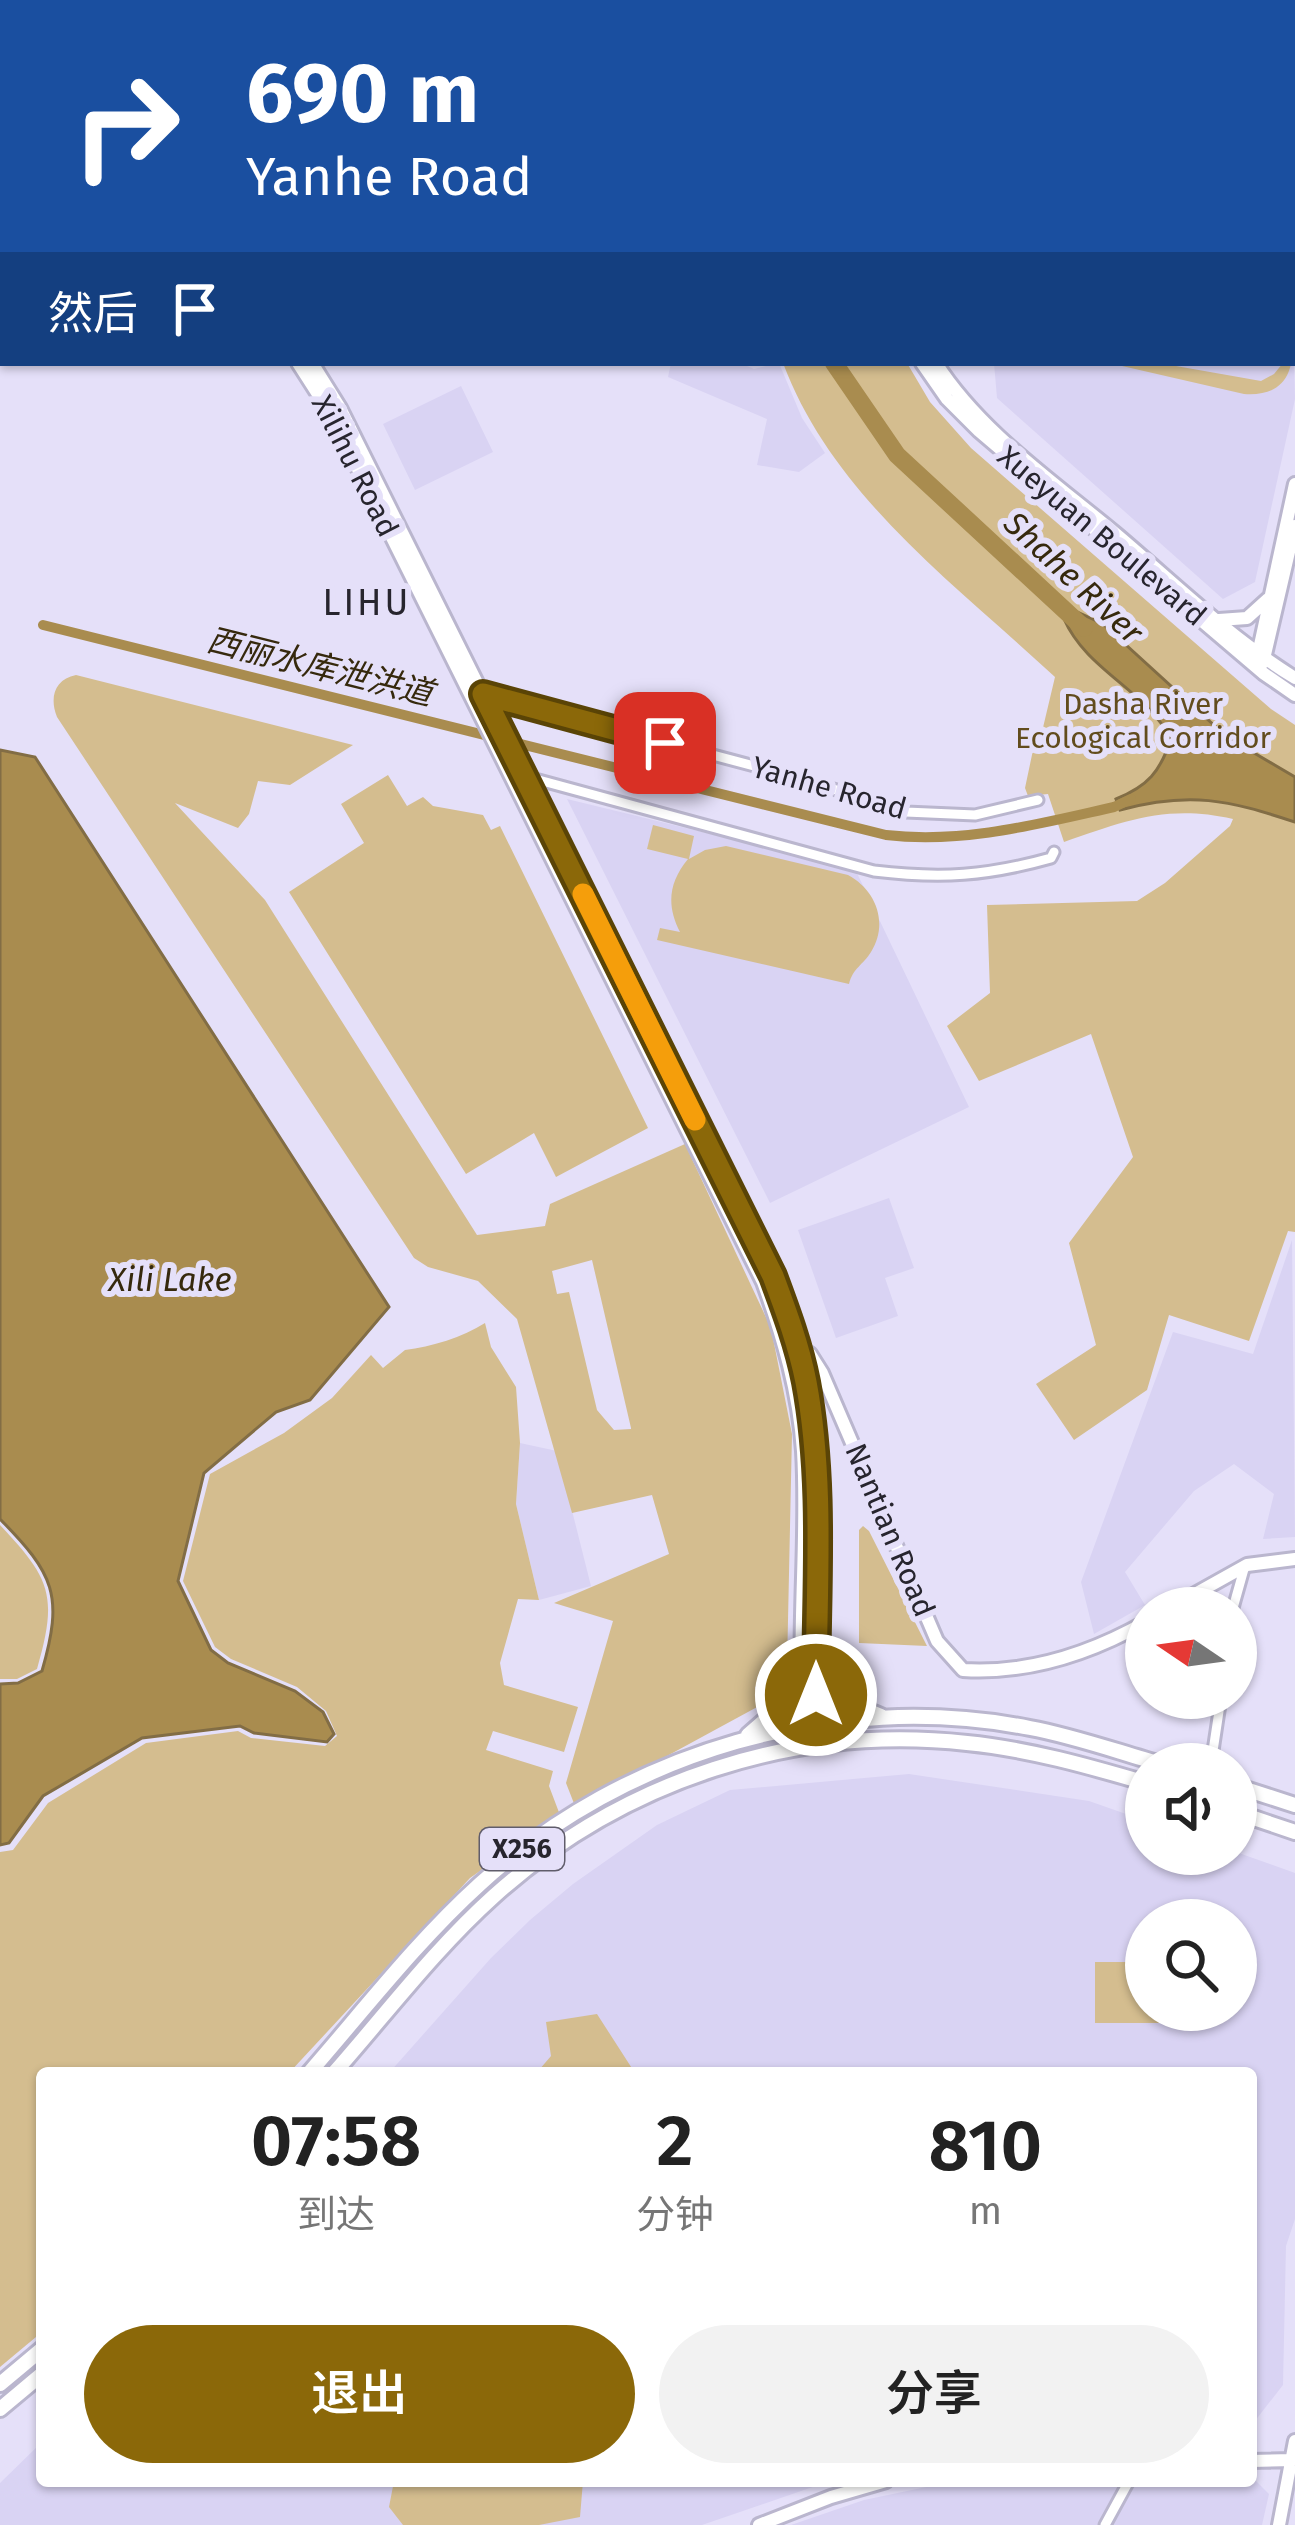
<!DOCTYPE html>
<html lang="zh">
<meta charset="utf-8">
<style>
:root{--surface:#fff;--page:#f2f2f2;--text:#222;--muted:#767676;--accent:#8b6809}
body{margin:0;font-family:"Fira Sans","Noto Sans SC",sans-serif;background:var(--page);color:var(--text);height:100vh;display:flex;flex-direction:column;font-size:45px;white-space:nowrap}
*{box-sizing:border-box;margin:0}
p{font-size:39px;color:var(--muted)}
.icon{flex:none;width:66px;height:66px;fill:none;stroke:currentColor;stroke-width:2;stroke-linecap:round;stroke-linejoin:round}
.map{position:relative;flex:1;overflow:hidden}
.drawer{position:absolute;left:36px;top:2067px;width:1221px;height:420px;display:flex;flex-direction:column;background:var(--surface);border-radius:12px;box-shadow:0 3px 9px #0004}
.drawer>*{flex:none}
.guide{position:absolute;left:0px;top:0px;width:1296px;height:366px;box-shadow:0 3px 9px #0004;background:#1a4fa0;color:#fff;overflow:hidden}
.needle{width:78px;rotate:283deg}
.tools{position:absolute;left:1125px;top:1587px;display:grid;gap:24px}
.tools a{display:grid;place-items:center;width:132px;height:132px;border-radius:50%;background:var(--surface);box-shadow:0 3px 9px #0004;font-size:60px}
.pin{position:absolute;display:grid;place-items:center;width:102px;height:102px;color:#fff;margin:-51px;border-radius:24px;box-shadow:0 6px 18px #0006}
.me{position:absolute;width:132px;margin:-66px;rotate:0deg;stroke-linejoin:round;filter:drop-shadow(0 0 9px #0008)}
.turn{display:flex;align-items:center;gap:42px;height:252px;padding:0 48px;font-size:54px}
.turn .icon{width:156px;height:156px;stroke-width:2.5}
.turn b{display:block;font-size:84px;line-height:102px}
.then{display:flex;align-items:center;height:114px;padding:0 48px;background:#0003;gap:24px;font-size:45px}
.eta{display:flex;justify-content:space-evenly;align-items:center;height:204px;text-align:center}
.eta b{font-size:72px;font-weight:600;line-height:84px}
.primary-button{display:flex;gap:24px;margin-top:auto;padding:24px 48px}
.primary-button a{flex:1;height:138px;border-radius:72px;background:var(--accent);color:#fff;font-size:48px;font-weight:600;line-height:138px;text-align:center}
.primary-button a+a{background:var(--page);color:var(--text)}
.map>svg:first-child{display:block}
.built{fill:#d9d3f3;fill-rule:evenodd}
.green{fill:#d4bd8f;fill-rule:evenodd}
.water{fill:#a98c4f;stroke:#826d45;stroke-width:3}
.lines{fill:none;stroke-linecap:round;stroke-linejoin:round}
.canal{stroke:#a98c4f;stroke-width:10}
.river{stroke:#a98c4f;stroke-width:18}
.street-casing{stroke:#bab6ce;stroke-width:15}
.secondary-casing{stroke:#bab6ce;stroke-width:18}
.primary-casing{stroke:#bab6ce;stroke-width:20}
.street{stroke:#fff;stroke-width:9}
.secondary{stroke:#fff;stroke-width:12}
.primary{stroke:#fff;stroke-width:14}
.route-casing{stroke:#5a4406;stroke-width:30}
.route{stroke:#8b6809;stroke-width:21}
.slow{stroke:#f59e0b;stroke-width:21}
.labels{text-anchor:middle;stroke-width:12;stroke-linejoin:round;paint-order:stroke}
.shield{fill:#e5e0f9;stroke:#605d6b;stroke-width:3}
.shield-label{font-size:27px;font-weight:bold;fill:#27252e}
.street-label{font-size:30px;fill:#27252e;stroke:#e5e0f9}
.park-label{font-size:30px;fill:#624c1d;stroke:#e5e0f9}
.water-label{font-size:33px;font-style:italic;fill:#36290d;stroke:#e5e0f9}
.quarter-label{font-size:36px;letter-spacing:3px;fill:#27252e;stroke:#e5e0f9}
</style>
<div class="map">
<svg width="1295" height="2525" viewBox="0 0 1295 2525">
<rect width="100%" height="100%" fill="#e5e0f9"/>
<path class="built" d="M1293 304 1295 399 1255 582 1223 599 997 398 994 363H1293Z
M671 363H740L754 369 779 363 802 418 825 453 799 472 757 465 767 419 668 377Z
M461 386 493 452 415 490 383 424Z
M567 799 855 869 969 1107 770 1203Z
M889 1198 914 1268 885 1278 898 1316 836 1338 798 1230Z
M1292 1240 1295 1537 1263 1539 1274 1494 1234 1464 1194 1491 1125 1572 1145 1605 1094 1634 1081 1582 1173 1332 1253 1354Z
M520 1443 557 1451 591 1586 539 1600 516 1504Z
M909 1774 1089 1801 1146 1821V1854L1236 1852 1295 1873V2219L1286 2246 1283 2385 1251 2426V2073H389L491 1958 530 1920 573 1884 657 1825 730 1790ZM1146 1920H1236V2010H1146Z
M42 2442V2481H830L702 2525H0V2483Z
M1252 2477 1269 2494 1262 2525H791L864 2500 955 2481H1251Z"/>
<path class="green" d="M1293 326C1295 365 1291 397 1244 394L1109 363H1159L1261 381 1274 374 1283 363H1293Z
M783 363H907L930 402 971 448 1271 709 1295 725V1232L1288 1231 1249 1341 1169 1315 1147 1390 1074 1440 1036 1384 1096 1345 1069 1243 1133 1157 1091 1034 979 1081 947 1026 990 993 987 905 1137 901 1165 883 1230 826 1233 819C1167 804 1125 821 1064 842L1048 794 1028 796 1025 788 1036 736H1041L1055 677C954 583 833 496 783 363Z
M76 675 353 745 290 785 258 781 249 814 238 828 175 803 265 900 477 1235 545 1226 550 1204 685 1144 771 1328 792 1434 787 1667 755 1687 759 1706 575 1806 566 1783 613 1621 554 1603 669 1554 652 1495 572 1513 517 1319 478 1281 428 1267 414 1258 57 717C49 697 55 679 76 675ZM592 1260 631 1428V1429L614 1430 597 1410 569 1292 557 1294 552 1271Z
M388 775 407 806 423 797 433 806 483 815 491 830 500 826 648 1128 556 1177 534 1133 466 1174 289 892 364 843 341 804Z
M653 825 694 836 689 859 705 850 726 846 848 875C876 890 889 923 871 952 863 965 853 968 849 984L657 940 660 928 680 932C666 905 669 882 688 859L647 849Z
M485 1323 491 1347 516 1387 520 1443 516 1504 539 1600 518 1599 500 1663 504 1685 578 1707 564 1752 493 1731 486 1750 553 1771 549 1786 560 1815 470 1878 289 2073H42V2332L0 2367V1852L13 1850 48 1803 146 1743 238 1731 251 1738 325 1746 337 1736 326 1711 297 1687 231 1659 215 1647 183 1581 210 1474 284 1433 332 1398 371 1355 383 1368 405 1350C431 1347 463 1337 485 1323Z
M0 1525C51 1579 58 1596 37 1669L17 1679H0Z
M863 1526 869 1531 927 1646 859 1643V1530Z
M1095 1962H1146V2010H1201V2023H1095Z
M597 2014 635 2073H531V2069L539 2070 551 2056 546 2022Z
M394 2481H583L580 2517 539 2525H403L389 2507Z"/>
<path class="water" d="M1071 609 1103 624 1227 737 1295 777V822C1228 800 1190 791 1120 810L1116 799C1148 786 1160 772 1171 739 1145 689 1087 671 1064 619Z
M0 750 35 757 389 1307 310 1400 276 1412 204 1473 178 1581 211 1650 228 1663 295 1691 323 1712 334 1734 327 1742 254 1733 240 1726 142 1738 43 1796 9 1843 0 1845V1684L18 1683 42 1671C64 1595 54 1574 0 1519Z"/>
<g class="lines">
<path class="canal" d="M43 625 886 835C964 844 1038 824 1114 807L1131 799"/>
<path class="river" d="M835 3 836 0
M834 363 897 455 1084 628"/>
<defs>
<path id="street" d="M1034 0 1048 3
M20 3V0
M396 3 397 0
M512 3 513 0
M765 3V0
M973 3V0
M1151 3 1152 0
M1198 3V0
M1293 56 1295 57
M1293 95 1295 96
M1293 220 1295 221
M483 694 792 776 906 812 975 815 1038 800
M524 776 874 871C941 879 987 876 1051 858L1054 852
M1233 1608 1244 1569
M1211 1764 1221 1698
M1105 2525 1129 2481"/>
<path id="secondary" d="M218 3V0
M230 3V0
M0 46 3 49
M0 59 3 62
M1293 254H1295
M1293 268H1295
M298 363 330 413 763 1282C783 1337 799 1392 803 1451 809 1549 794 1649 807 1746
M312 363 340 408 773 1277C786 1311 798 1346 805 1382 826 1486 816 1599 816 1705L811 1734
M922 363 947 399 979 431 1263 673 1295 695
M936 363C980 432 1054 482 1116 534 1174 583 1230 638 1295 678
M1219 620 1247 618 1268 599
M1257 659 1295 484
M1263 663 1295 526
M797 1348 810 1354 822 1373 937 1641 963 1670C1028 1674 1091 1653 1146 1622
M1170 1608 1247 1565 1295 1559
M1251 2461 1293 2460
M759 2525 831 2497 886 2481
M1279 2525 1295 2441"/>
<path id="primary" d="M816 1654C824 1690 847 1703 881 1716
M748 1735 787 1701 804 1653
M1236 1786 1295 1805
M1236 1812 1295 1832
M309 2073C364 2010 417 1941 480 1884 626 1751 835 1690 1030 1728 1074 1736 1118 1752 1161 1764
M334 2073C386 2014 435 1949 494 1896 623 1780 795 1724 967 1743 1028 1749 1088 1766 1146 1783
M0 2384 42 2349
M0 2409 42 2374"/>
</defs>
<use href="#street" class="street-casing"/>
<use href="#secondary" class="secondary-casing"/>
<use href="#primary" class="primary-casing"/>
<use href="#street" class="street"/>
<use href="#secondary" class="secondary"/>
<use href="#primary" class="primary"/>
</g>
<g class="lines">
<defs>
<path id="route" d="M665 743 483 694 773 1276C786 1311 799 1346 806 1382 825 1483 816 1593 816 1695"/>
</defs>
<use href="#route" class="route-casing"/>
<use href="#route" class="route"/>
<path class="slow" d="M583 894 695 1120"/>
</g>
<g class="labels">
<rect class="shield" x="480" y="1828" width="84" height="42" rx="9"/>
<g class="shield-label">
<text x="522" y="1858">X256</text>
</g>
<g class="street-label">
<text transform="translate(355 466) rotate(63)" y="10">Xilihu Road</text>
<text transform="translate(1102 536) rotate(40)" y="10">Xueyuan Boulevard</text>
<text transform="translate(829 788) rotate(16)" y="10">Yanhe Road</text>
<text transform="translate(890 1530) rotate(67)" y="10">Nantian Road</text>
</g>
<g class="park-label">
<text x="1143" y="714">Dasha River<tspan x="1143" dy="34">Ecological Corridor</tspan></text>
</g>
<g class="water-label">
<text transform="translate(1074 577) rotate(43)" y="12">Shahe River</text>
<text transform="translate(320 666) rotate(14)" y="12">西丽水库泄洪道</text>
<text x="170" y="1291">Xili Lake</text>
</g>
<g class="quarter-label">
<text x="367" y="615">LIHU</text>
</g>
</g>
</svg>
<div class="tools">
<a><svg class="needle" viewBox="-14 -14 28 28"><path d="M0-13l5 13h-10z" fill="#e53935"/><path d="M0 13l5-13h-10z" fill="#767676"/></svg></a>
<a><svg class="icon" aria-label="sound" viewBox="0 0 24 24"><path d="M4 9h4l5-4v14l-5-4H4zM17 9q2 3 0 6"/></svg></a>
<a><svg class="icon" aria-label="search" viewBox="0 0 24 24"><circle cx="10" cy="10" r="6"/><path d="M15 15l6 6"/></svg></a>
</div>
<div class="pin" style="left:665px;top:743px;background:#d93025"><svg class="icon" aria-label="arrive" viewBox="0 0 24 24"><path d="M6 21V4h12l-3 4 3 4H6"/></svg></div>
<svg class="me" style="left:816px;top:1695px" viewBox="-20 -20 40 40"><circle r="17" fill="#8b6809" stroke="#fff" stroke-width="3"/><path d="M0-11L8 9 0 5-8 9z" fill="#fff"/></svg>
<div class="guide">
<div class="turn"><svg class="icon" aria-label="right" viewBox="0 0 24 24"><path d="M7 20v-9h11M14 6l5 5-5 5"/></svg><div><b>690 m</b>Yanhe Road</div></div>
<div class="then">然后<svg class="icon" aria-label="arrive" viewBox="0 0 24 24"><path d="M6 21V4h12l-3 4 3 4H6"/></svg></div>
</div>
<section class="drawer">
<div class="eta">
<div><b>07:58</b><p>到达</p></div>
<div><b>2</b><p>分钟</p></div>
<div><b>810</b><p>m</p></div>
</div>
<div class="primary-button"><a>退出</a><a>分享</a></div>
</section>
</div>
